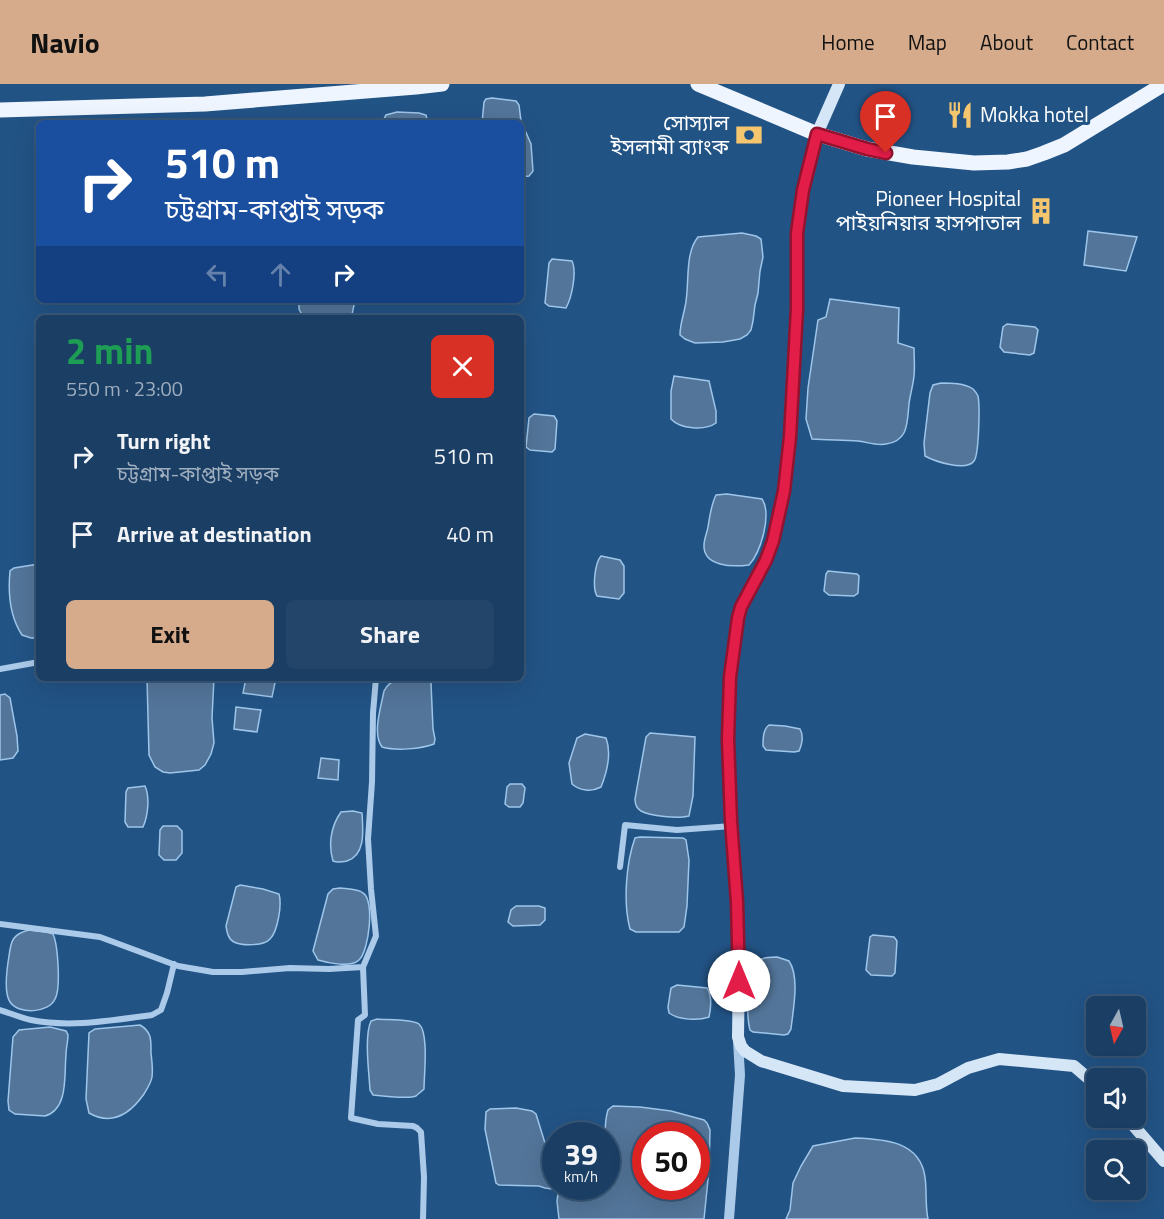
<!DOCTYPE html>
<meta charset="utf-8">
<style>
:root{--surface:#1a3e64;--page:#23456a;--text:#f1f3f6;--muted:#9faebf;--line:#385778;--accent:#d6ab8b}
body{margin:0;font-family:"Titillium Web","Noto Sans Bengali",sans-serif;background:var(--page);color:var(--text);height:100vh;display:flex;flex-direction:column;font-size:22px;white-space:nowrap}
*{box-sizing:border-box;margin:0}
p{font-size:20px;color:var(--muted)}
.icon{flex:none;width:33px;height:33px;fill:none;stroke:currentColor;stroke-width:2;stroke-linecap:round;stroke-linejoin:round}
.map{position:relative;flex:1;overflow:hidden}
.details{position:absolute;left:36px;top:231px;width:488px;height:366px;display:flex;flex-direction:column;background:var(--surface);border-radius:9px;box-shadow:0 6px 24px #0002,0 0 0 2px var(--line)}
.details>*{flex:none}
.top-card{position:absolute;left:36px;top:36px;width:488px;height:183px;border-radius:9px;box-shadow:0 6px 24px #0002,0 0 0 2px var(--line);background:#1a4fa0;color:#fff;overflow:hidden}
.needle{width:39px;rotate:188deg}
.buttons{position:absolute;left:1086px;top:912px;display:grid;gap:12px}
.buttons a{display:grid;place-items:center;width:60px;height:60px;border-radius:9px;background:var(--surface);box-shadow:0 6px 24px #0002,0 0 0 2px var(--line);font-size:30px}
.speed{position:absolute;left:542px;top:1038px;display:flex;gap:12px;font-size:30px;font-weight:700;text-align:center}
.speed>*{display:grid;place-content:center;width:78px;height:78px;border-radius:50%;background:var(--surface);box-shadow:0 6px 24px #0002,0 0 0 2px var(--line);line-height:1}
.speed small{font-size:15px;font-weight:400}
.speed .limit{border:9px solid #d22;background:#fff;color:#111}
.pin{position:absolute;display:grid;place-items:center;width:51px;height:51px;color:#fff;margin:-62px -26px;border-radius:50% 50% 50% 0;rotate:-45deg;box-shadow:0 0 6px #0007}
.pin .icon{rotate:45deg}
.me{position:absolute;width:66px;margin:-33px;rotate:0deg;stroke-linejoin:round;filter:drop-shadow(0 0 4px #0008)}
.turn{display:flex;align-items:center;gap:21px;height:126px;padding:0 30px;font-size:27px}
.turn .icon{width:78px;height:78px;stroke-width:2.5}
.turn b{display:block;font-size:42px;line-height:51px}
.lanes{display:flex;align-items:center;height:57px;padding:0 30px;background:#0003;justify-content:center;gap:30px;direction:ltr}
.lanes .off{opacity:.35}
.round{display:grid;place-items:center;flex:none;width:63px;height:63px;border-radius:9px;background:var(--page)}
.head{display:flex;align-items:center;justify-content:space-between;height:102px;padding:0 30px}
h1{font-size:36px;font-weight:700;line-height:45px;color:#1e9e55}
.action{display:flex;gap:12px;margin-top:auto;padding:12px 30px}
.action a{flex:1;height:69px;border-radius:9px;background:var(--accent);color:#111;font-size:24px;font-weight:700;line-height:69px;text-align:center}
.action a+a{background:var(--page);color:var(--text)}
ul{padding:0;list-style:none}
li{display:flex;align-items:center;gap:18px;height:78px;padding:0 30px}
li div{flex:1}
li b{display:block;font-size:22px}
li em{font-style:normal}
header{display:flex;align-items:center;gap:36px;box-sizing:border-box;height:84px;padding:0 30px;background:var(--accent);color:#111}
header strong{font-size:28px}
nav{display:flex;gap:33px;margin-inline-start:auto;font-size:21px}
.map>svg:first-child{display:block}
.water{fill:#537599;stroke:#9ec6ea;stroke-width:1.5;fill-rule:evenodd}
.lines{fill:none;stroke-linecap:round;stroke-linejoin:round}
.minor{stroke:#abcae9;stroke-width:6}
.tertiary{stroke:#abcae9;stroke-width:10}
.secondary{stroke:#d5e6f7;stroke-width:12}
.primary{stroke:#eef5fe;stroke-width:15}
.route-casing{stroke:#92132f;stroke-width:15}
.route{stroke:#e11d48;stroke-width:10}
.labels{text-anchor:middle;stroke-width:6;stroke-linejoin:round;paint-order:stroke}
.poi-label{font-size:21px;fill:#fff;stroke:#225385;text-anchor:end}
</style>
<header>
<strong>Navio</strong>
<nav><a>Home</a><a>Map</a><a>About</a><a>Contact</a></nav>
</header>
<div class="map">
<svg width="1164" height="1135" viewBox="0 0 1164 1135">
<rect width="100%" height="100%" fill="#225385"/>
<path class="water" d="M492 14 516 17 519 21 521 37 531 60 533 87 529 92 521 93 520 39H482L484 18 486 15Z
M397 28 419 29 426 31 428 39H382L386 31Z
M1088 147 1137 153 1126 187 1084 181Z
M742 149 756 152 761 155 763 173 760 187 758 209 755 221 753 237 751 246 747 251 740 255 723 258 695 259 685 255 680 251C680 241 683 233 685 223 690 202 684 170 698 153Z
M552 175 572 177C577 188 572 213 566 224L549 222 545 219 549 179Z
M830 215 899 224 898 259 914 264C914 274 915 283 914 292 913 302 910 311 909 320 907 338 909 357 886 360 877 362 867 358 858 357 843 356 827 356 812 355L806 335 808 304 818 236 826 233Z
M299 216H355L352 231C343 237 312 235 302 231L299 225Z
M1007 240 1035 243 1038 246 1034 269 1030 271 1004 268 1000 263 1003 243Z
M674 292 709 297 716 327V339C705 347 680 345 671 335V307Z
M941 299C951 299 964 299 973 305 975 307 977 310 978 312 980 322 979 371 974 377 966 388 934 377 925 372L924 359 930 309 933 301Z
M534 330 554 332 557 337 555 365 552 368 530 366 526 363 529 334Z
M727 410 762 415C772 430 761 468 749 481 733 483 703 483 704 461 704 455 707 449 708 443 710 431 711 421 716 411Z
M601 472 620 476 624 482V509L619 515 597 512C592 503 595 479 601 472Z
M39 480V554H31L22 551C10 533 8 508 10 487L14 484Z
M828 487 857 490 859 492 858 509 854 512 829 511 824 507 826 490Z
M147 594H214L212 634 214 659 211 670 205 681 199 686 170 689 163 688 155 683 149 671Z
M246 594H276L272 613 243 609Z
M419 594 430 596 431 599 433 645 435 655 434 660C421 665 396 667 382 663 372 650 381 623 384 607 391 593 405 594 419 594Z
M5 610 10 614 17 652 18 667 13 674 0 676V611Z
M236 623 261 626 257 648 234 645Z
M769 641 785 642 800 645C804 652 802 660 799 667L794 668 766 666 763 662C763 655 763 645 769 641Z
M650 649 695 653 693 712 689 732C678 735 650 732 641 727 636 724 635 720 635 715L646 653Z
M585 650 606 654C612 670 607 688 601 703 592 708 580 707 572 700L569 679 577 654Z
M321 674 339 676 338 696 318 694Z
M510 700H522L525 704 523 719 520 723H509L505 720 507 703Z
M145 702C150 713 148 732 143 743H128L125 738 126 708 128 704Z
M353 727 362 729C363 746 366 771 347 777 342 778 338 779 333 777 328 760 331 742 341 728Z
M163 742H177L182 747V769L176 776H164L159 771 160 746Z
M640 753 683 754 686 756 689 776 687 822 684 843 679 848H636L630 845C623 819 626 779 635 754Z
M240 801 263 805 279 810C282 820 278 847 270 855 264 862 242 862 234 858 228 855 227 848 226 842L236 803Z
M340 804C347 805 358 805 363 809 375 816 369 867 359 876 351 884 328 879 318 876L313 867 328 810 333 805Z
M516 822H539L545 824V836L540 841 513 842 508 838 511 826Z
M29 846 47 848 53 850C58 861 61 905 55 915 49 929 19 931 10 918 4 909 7 884 9 872 11 856 13 850 29 846Z
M873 851 894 853 897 857 895 889 892 892 871 891 866 886 870 853Z
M777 873 789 877C800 893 793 926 791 945L788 950 784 951 753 948 750 946C746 931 747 885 762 875 766 873 772 873 777 873Z
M677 901 707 904C712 912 711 924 709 933 698 937 679 936 669 929L668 923 671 904Z
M377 935C386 936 412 935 419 940 429 949 424 991 424 1005 423 1006 417 1011 416 1012 409 1015 382 1012 373 1011L370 1006C369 988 364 952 371 937Z
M140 941C152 948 151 956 151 969 152 977 153 985 152 993 151 999 147 1005 144 1010 130 1030 112 1042 89 1029L86 1015 89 949 95 945Z
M50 943 66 947 68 951C68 957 66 964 66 971 64 990 69 1025 45 1032L15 1030 9 1026 8 1017 13 953 19 946Z
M613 1022 640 1023 671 1027 704 1036 707 1039 710 1046 709 1086 704 1135H559L557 1117 559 1103 606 1102C610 1095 607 1089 607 1080 606 1063 603 1042 608 1026ZM645 1052H696V1102H645Z
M516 1024 532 1027 536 1030 553 1085 552 1105 545 1104 539 1102 499 1101 496 1099 485 1045 486 1028 490 1025Z
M855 1054C884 1055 920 1057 925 1093 927 1107 925 1121 928 1135H786L790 1126 793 1099 801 1082 813 1062Z"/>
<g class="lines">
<path class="minor" d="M0 585 39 578
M376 594 373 629 372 698 368 755 371 805 376 852 363 883 365 931 358 936 351 1034 378 1040 413 1042 417 1044 421 1048 424 1093 423 1135
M620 783 625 741 677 746 732 742
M0 840 100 853 178 882 213 888H242L290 884 329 885 363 883
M0 926C10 929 21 934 31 936 71 944 113 936 152 931L161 926 167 909 174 880"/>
<path class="tertiary" d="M729 1135 740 991 738 957"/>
<path class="secondary" d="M839 0 817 50 803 106 800 123 797 149V225L790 353 784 407 773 457 766 476 741 523 738 534 730 593 728 655 731 737 737 818 739 884 738 953 741 962 745 967 761 977 843 1002 915 1006 938 1000 968 984 999 975 1074 982 1096 1001
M1127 1034 1164 1077"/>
<path class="primary" d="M698 0 817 50 867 65 913 73 974 79 1008 78 1027 75 1044 69 1064 61 1164 0
M0 26 205 20 416 3 442 0"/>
</g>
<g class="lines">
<defs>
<path id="route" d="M739 897 737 818 731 737 728 655 730 593 738 534 741 523 766 476 773 457 784 407 790 353 797 225V149L803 106 817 50 867 65 886 69"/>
</defs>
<use href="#route" class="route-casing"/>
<use href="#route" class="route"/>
</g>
<defs>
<symbol id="restaurant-bare" viewBox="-9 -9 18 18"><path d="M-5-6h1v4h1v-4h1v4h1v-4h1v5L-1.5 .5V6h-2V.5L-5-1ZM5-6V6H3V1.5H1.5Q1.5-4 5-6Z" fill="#f5c66d" stroke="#225385" stroke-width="2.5" paint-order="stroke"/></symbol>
<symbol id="bank-bare" viewBox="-9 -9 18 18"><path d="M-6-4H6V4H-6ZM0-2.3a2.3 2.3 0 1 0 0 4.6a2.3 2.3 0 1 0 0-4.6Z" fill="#f5c66d" stroke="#225385" stroke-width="2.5" paint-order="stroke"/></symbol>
<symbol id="building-bare" viewBox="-9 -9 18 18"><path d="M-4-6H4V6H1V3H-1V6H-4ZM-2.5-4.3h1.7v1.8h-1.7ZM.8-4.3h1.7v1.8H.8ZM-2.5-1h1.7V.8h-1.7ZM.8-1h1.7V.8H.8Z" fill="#f5c66d" stroke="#225385" stroke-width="2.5" paint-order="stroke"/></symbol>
</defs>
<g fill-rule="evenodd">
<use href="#restaurant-bare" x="941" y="12" width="38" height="38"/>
<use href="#bank-bare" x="730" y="32" width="38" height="38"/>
<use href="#building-bare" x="1022" y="108" width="38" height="38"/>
</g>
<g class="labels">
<g class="poi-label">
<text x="980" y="38" text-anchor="start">Mokka hotel</text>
<text x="729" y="46">সোস্যাল<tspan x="729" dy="24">ইসলামী ব্যাংক</tspan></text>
<text x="1021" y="122">Pioneer Hospital<tspan x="1021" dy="24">পাইয়নিয়ার হাসপাতাল</tspan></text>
</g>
</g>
</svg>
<div class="buttons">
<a><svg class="needle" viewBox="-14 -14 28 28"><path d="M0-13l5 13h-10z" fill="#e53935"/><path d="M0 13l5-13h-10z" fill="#9faebf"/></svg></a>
<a><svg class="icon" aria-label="sound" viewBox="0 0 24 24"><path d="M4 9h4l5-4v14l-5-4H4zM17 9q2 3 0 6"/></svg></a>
<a><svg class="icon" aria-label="search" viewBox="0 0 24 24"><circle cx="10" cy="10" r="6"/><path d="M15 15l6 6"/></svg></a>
</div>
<div class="speed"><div>39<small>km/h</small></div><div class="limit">50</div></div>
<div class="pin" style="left:886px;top:69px;background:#d93025"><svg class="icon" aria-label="arrive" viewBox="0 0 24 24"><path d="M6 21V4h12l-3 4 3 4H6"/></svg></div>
<svg class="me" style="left:739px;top:897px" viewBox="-20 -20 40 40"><circle r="19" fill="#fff"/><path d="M0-13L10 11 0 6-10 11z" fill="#e11d48"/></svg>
<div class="top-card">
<div class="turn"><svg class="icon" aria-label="right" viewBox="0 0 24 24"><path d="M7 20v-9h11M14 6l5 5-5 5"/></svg><div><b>510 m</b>চট্টগ্রাম-কাপ্তাই সড়ক</div></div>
<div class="lanes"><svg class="icon off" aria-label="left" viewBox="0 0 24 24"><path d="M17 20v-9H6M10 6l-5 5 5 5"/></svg><svg class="icon off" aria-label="ahead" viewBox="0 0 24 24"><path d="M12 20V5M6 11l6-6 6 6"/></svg><svg class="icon" aria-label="right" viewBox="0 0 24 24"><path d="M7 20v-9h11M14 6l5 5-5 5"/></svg></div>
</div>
<section class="details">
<div class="head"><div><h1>2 min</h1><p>550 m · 23:00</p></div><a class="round" style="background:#d93025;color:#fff"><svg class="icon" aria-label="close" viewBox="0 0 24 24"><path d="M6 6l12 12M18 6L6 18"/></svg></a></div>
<ul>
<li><svg class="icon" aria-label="right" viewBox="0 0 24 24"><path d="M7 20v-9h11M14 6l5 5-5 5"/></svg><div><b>Turn right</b><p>চট্টগ্রাম-কাপ্তাই সড়ক</p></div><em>510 m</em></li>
<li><svg class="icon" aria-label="arrive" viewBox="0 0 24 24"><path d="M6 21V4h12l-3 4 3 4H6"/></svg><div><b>Arrive at destination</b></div><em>40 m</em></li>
</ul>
<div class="action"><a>Exit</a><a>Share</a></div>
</section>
</div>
